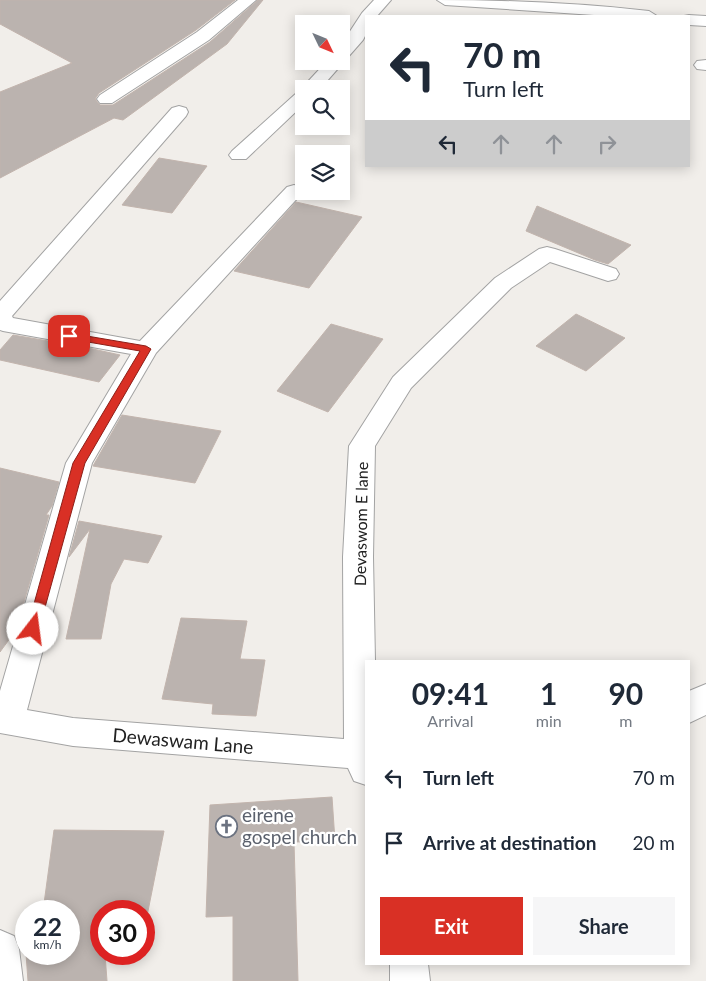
<!DOCTYPE html>
<style>
:root{--surface:#fff;--page:#f6f6f7;--text:#1f2937;--muted:#747a83;--accent:#d93025}
body{margin:0;font-family:Lato,sans-serif;background:var(--page);color:var(--text);height:100vh;display:flex;flex-direction:column;font-size:19px;white-space:nowrap}
*{box-sizing:border-box;margin:0}
p{font-size:16px;color:var(--muted)}
.icon{flex:none;width:28px;height:28px;fill:none;stroke:currentColor;stroke-width:2;stroke-linecap:round;stroke-linejoin:round}
.map{position:relative;flex:1;overflow:hidden}
.sheet{position:absolute;left:365px;top:660px;width:325px;height:305px;display:flex;flex-direction:column;background:var(--surface);border-radius:0px;box-shadow:0 2px 12px #0003}
.sheet>*{flex:none}
.top-card{position:absolute;left:365px;top:15px;width:325px;height:152px;border-radius:0px;box-shadow:0 2px 12px #0003;background:#fff;color:var(--text);overflow:hidden}
.needle{width:32px;rotate:133deg}
.tools{position:absolute;left:295px;top:15px;display:grid;gap:10px}
.tools a{display:grid;place-items:center;width:55px;height:55px;border-radius:0px;background:var(--surface);box-shadow:0 2px 12px #0003;font-size:25px}
.speed{position:absolute;left:15px;top:900px;display:flex;gap:10px;font-size:25px;font-weight:700;text-align:center}
.speed>*{display:grid;place-content:center;width:65px;height:65px;border-radius:50%;background:var(--surface);box-shadow:0 2px 12px #0003;line-height:1}
.speed small{font-size:12px;font-weight:400}
.speed .limit{border:8px solid #d22;background:#fff;color:#111}
.pin{position:absolute;display:grid;place-items:center;width:42px;height:42px;color:#fff;margin:-21px;border-radius:10px;box-shadow:0 2px 8px #0006}
.me{position:absolute;width:55px;margin:-28px;rotate:15deg;stroke-linejoin:round;filter:drop-shadow(0 0 4px #0008)}
.turn{display:flex;align-items:center;gap:18px;height:105px;padding:0 15px;font-size:22px}
.turn .icon{width:65px;height:65px;stroke-width:2.5}
.turn b{display:block;font-size:35px;line-height:42px}
.lanes{display:flex;align-items:center;height:48px;padding:0 15px;background:#0003;justify-content:center;gap:25px;direction:ltr}
.lanes .off{opacity:.35}
.eta{display:flex;justify-content:space-evenly;align-items:center;height:85px;text-align:center}
.eta b{font-size:30px;font-weight:700;line-height:35px}
.primary-button{display:flex;gap:10px;margin-top:auto;padding:10px 15px}
.primary-button a{flex:1;height:58px;border-radius:0px;background:var(--accent);color:#fff;font-size:20px;font-weight:700;line-height:58px;text-align:center}
.primary-button a+a{background:var(--page);color:var(--text)}
ul{padding:0;list-style:none}
li{display:flex;align-items:center;gap:15px;height:65px;padding:0 15px}
li div{flex:1}
li b{display:block;font-size:19px}
li em{font-style:normal}
.map>svg:first-child{display:block}
.building{fill:#bbb3af;stroke:#c2b4ad}
.lines{fill:none;stroke-linecap:round;stroke-linejoin:round}
.street-casing{stroke:#a3a3a3;stroke-width:2}
.street{fill:#fff;fill-rule:evenodd}
.route{fill:#d93025;stroke:#8d1f18}
.labels{text-anchor:middle;stroke-width:4.5;stroke-linejoin:round;paint-order:stroke}
.street-label{font-size:16px;fill:#222;stroke:#fff}
.near-street-label{font-size:19px;fill:#222;stroke:#fff}
.near-worship-label{font-size:19px;fill:#5b616d;stroke:#fff;text-anchor:start}
</style>
<div class="map">
<svg width="706" height="981" viewBox="0 0 706 981">
<rect width="100%" height="100%" fill="#f1eeea"/>
<path class="building" d="M0 0H235L196 30 99 93 95 99 100 105H113L210 42 258 0H263L227 44 123 120 114 118 0 178V92L72 63 0 24Z
M159 158 207 166 172 213 122 205Z
M296 202 362 217 309 288 234 271Z
M537 206 631 245 608 264 595 260 526 231Z
M576 314 625 338 586 371 536 346Z
M331 324 383 339 328 412 277 391Z
M13 335 84 347 120 355 99 382 0 360V350Z
M122 415 221 431 195 483 93 466Z
M0 468 59 482 52 506 46 515H49L16 630 0 652Z
M79 521 162 536 148 563 124 559 111 584 101 639H66L90 529 69 557Z
M181 618 247 621 240 659 265 660 256 716 212 714 213 704 162 699Z
M332 797 335 841 294 842 298 981H233V916L206 917 210 805Z
M54 830 164 831 146 921H144V911H101V954H105L107 981H28L26 954H69V911H43Z"/>
<g class="lines">
<defs>
<path id="street" d="M238 0H256L209 40 112 103H100L97 99 100 95 197 32Z
M374 0H391L377 16H366V34L363 40 320 89H304V104L246 159H232L229 155 232 151 301 89 327 61H341V45L362 13Z
M437 0C508 0 578 3 649 11L657 16H609L445 5Z
M689 15 706 16V26L689 25V16H684Z
M706 60V70L697 69 694 65 697 61Z
M179 106 186 108 188 112 186 116 12 316 13 318 140 341 287 187 294 185 301 187 304 191 156 353 92 463 27 710 73 718 344 739 343 557 349 446 393 377 495 278 539 249 547 247 555 249 616 269 619 274 616 279 608 281 550 262 511 288 411 388 375 446 373 557 375 661H366V785L354 781 348 768 73 746 0 733V691L66 463 131 354 3 331 0 330V301L172 108Z
M706 684V715L689 723V691Z
M0 930 14 936 19 949 23 981H0Z
M390 964H428L430 981H390Z"/>
</defs>
<use href="#street" class="street-casing"/>
<use href="#street" class="street"/>
</g>
<path class="route" d="M69 333 146 346 151 349 85 463 39 629 33 634 27 629 73 463 140 351 65 338 64 336Z"/>
<defs>
<symbol id="church-ring" viewBox="-11 -11 22 22"><circle r="9.5" fill="#fff" stroke="#6b7280" stroke-width="1.5"/><path d="M-1.2-6h2.4v3.5h3.3v2.4h-3.3V6h-2.4V-.1h-3.3v-2.4h3.3Z" fill="#6b7280"/></symbol>
</defs>
<g fill-rule="evenodd">
<use href="#church-ring" x="214" y="814" width="25" height="25"/>
</g>
<g class="labels">
<g class="street-label">
<text transform="translate(361 524) rotate(-89)" y="6">Devaswom E lane</text>
</g>
<g class="near-street-label">
<text transform="translate(183 741) rotate(5)" y="7">Dewaswam Lane</text>
</g>
<g class="near-worship-label">
<text x="242" y="822">eirene<tspan x="242" dy="22">gospel church</tspan></text>
</g>
</g>
</svg>
<div class="tools">
<a><svg class="needle" viewBox="-14 -14 28 28"><path d="M0-13l5 13h-10z" fill="#e53935"/><path d="M0 13l5-13h-10z" fill="#747a83"/></svg></a>
<a><svg class="icon" aria-label="search" viewBox="0 0 24 24"><circle cx="10" cy="10" r="6"/><path d="M15 15l6 6"/></svg></a>
<a><svg class="icon" aria-label="layers" viewBox="0 0 24 24"><path d="M12 4l9 5-9 5-9-5zM3 14l9 5 9-5"/></svg></a>
</div>
<div class="speed"><div>22<small>km/h</small></div><div class="limit">30</div></div>
<div class="pin" style="left:69px;top:336px;background:#d93025"><svg class="icon" aria-label="arrive" viewBox="0 0 24 24"><path d="M6 21V4h12l-3 4 3 4H6"/></svg></div>
<svg class="me" style="left:33px;top:629px" viewBox="-20 -20 40 40"><circle r="19" fill="#fff"/><path d="M0-13L10 11 0 6-10 11z" fill="#d93025"/></svg>
<div class="top-card">
<div class="turn"><svg class="icon" aria-label="left" viewBox="0 0 24 24"><path d="M17 20v-9H6M10 6l-5 5 5 5"/></svg><div><b>70 m</b>Turn left</div></div>
<div class="lanes"><svg class="icon" aria-label="left" viewBox="0 0 24 24"><path d="M17 20v-9H6M10 6l-5 5 5 5"/></svg><svg class="icon off" aria-label="ahead" viewBox="0 0 24 24"><path d="M12 20V5M6 11l6-6 6 6"/></svg><svg class="icon off" aria-label="ahead" viewBox="0 0 24 24"><path d="M12 20V5M6 11l6-6 6 6"/></svg><svg class="icon off" aria-label="right" viewBox="0 0 24 24"><path d="M7 20v-9h11M14 6l5 5-5 5"/></svg></div>
</div>
<section class="sheet">
<div class="eta">
<div><b>09:41</b><p>Arrival</p></div>
<div><b>1</b><p>min</p></div>
<div><b>90</b><p>m</p></div>
</div>
<ul>
<li><svg class="icon" aria-label="left" viewBox="0 0 24 24"><path d="M17 20v-9H6M10 6l-5 5 5 5"/></svg><div><b>Turn left</b></div><em>70 m</em></li>
<li><svg class="icon" aria-label="arrive" viewBox="0 0 24 24"><path d="M6 21V4h12l-3 4 3 4H6"/></svg><div><b>Arrive at destination</b></div><em>20 m</em></li>
</ul>
<div class="primary-button"><a>Exit</a><a>Share</a></div>
</section>
</div>
